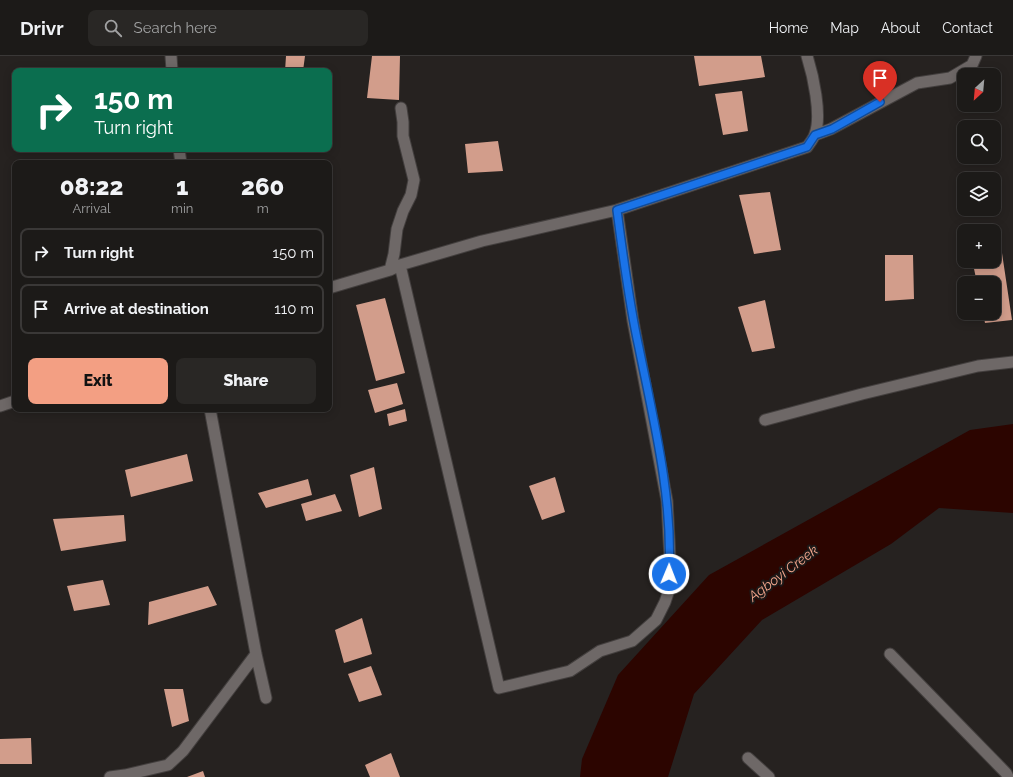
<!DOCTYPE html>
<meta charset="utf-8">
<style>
:root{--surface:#1c1a18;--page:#292725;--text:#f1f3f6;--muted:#a0a1a2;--line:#3a3837;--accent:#f39f83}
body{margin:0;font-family:Raleway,sans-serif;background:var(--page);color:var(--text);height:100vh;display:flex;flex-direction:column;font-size:15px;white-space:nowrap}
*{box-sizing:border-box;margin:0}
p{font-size:13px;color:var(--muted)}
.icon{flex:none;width:22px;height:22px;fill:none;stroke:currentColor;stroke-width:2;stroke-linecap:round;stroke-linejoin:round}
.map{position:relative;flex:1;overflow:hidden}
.drawer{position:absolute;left:12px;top:104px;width:320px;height:252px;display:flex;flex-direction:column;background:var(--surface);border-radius:8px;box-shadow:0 2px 10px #0003,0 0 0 1px var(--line)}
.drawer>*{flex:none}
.top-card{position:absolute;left:12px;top:12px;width:320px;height:84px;border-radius:8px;box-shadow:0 2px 10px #0003,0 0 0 1px var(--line);background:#0b6e4f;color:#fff;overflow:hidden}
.needle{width:26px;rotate:206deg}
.tools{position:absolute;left:957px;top:12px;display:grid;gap:8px}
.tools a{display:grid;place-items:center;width:44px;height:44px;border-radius:8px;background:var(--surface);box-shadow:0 2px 10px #0003,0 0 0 1px var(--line);font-size:20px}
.pin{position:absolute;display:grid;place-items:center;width:34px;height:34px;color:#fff;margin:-41px -17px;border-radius:50% 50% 50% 0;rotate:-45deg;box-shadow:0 0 4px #0007}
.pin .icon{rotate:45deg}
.me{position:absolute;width:44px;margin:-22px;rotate:1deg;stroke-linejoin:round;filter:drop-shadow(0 0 3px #0008)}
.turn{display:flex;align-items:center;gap:14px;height:84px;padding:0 16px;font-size:18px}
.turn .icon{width:52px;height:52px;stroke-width:2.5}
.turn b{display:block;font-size:28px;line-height:34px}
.eta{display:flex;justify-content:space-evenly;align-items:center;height:68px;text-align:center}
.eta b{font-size:24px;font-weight:800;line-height:28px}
.button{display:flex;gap:8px;margin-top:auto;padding:8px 16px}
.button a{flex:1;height:46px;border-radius:8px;background:var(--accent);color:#111;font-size:16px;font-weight:800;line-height:46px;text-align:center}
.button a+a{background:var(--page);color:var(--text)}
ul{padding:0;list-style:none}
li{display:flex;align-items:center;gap:12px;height:50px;margin:0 8px 6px;padding:0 8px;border:2px solid var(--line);border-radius:8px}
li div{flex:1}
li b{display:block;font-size:15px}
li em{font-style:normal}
header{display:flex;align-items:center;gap:24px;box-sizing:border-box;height:56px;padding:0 20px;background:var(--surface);border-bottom:1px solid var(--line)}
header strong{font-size:19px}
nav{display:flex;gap:22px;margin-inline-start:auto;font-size:14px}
.search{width:280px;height:36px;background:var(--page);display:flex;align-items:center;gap:10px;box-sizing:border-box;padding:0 14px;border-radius:8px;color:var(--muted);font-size:15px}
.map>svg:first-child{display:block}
.water{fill:#2c0500}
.building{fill:#d29d8b}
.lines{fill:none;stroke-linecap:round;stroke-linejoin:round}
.minor-casing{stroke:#433f3e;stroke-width:13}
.minor{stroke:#6e6867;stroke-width:11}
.route-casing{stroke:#114b97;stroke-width:10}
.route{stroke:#1a73e8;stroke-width:7}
.labels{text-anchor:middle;stroke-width:4;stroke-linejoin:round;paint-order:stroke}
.water-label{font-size:14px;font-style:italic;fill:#f7a98f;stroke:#1c1817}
</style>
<header>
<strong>Drivr</strong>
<div class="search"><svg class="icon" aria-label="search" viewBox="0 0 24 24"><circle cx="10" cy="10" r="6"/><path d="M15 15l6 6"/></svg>Search here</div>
<nav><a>Home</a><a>Map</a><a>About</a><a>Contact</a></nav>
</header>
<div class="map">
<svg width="1013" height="721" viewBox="0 0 1013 721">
<rect width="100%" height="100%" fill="#262220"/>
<path class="water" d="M1013 368V457L939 452 891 488 762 564 694 638 668 721H580L582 703 618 619 709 519 970 374Z"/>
<path class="building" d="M286 0H305L303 15H285Z
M372 0H400L399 44 367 42Z
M694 0H761L765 21 699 30Z
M742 35 748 75 723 79 715 38Z
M498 85 503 115 468 117 465 88Z
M770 136 781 194 754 198 739 139Z
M1002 197 1012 264 985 267 983 257H994V227H977L973 208 981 205H994V200Z
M885 199H913L914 243 885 245Z
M385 242 405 317 376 325 356 249Z
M765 244 775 292 752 296 738 251Z
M397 327 403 348 375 357 368 334Z
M239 353H266V354L240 357Z
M405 353 407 365 389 370 387 358Z
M187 398 193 425 131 441 125 414Z
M374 411 382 453 359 461 350 419Z
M555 421 565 456 542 464 529 430Z
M308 423 312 439 266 452 258 437Z
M335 438 342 455 306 465 301 448Z
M124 459 126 485 61 495 53 463Z
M103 524 110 549 74 555 67 530Z
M208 530 217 549 148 569 149 546Z
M362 562 372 598 344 607 335 574Z
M371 610 382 639 359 646 348 618Z
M164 633H183L189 665 172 671Z
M31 682 32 708H0V683Z
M391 697 400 721H370L365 709Z
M203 715 205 721H187Z"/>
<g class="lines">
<defs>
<path id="minor" d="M171 0 172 15
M815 79 831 73 917 27 950 22 972 9 976 0
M179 93 181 107
M400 209 499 632 570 615 600 595 632 585 656 564 665 546 669 534 670 502 667 445 633 265 617 154
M390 214 394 198 397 173 403 155 411 139 414 124 403 80V66L401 52
M329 232 390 214 400 209 482 185 617 154 807 91C810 87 814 82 815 78 822 59 813 19 807 0
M0 350 15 345
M210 353 256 598 266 642
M765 364 862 338 978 310 1013 306
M890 598 1006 717 1008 721
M748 702 769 721
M110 721 125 719 168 709 183 695 256 598"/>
</defs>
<use href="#minor" class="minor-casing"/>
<use href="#minor" class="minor"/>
</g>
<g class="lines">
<defs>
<path id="route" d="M669 518C673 442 654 366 639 292 629 247 623 200 617 154L807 91 815 79 832 73 880 46"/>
</defs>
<use href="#route" class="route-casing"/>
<use href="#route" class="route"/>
</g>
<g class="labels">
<g class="water-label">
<text transform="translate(783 517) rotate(-37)" y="5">Agboyi Creek</text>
</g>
</g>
</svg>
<div class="tools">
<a><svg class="needle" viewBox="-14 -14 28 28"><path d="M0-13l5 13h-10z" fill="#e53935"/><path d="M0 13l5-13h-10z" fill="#a0a1a2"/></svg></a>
<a><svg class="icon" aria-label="search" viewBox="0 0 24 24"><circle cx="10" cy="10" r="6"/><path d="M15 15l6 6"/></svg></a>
<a><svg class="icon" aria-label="layers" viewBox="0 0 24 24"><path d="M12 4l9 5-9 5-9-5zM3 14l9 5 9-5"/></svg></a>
<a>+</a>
<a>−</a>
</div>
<div class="pin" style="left:880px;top:46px;background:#d93025"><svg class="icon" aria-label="arrive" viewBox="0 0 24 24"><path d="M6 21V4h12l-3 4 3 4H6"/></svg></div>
<svg class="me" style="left:669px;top:518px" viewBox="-20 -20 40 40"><circle r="17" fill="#1a73e8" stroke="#fff" stroke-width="3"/><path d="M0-11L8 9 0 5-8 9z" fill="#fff"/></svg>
<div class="top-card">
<div class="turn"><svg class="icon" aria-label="right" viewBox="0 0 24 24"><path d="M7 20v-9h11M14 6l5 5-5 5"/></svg><div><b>150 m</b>Turn right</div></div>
</div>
<section class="drawer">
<div class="eta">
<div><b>08:22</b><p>Arrival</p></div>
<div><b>1</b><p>min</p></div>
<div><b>260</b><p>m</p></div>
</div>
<ul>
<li><svg class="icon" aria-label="right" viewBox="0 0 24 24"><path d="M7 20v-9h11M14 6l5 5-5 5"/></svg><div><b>Turn right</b></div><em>150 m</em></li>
<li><svg class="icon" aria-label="arrive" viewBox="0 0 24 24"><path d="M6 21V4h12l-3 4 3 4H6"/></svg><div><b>Arrive at destination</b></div><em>110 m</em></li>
</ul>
<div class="button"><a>Exit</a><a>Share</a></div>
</section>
</div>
